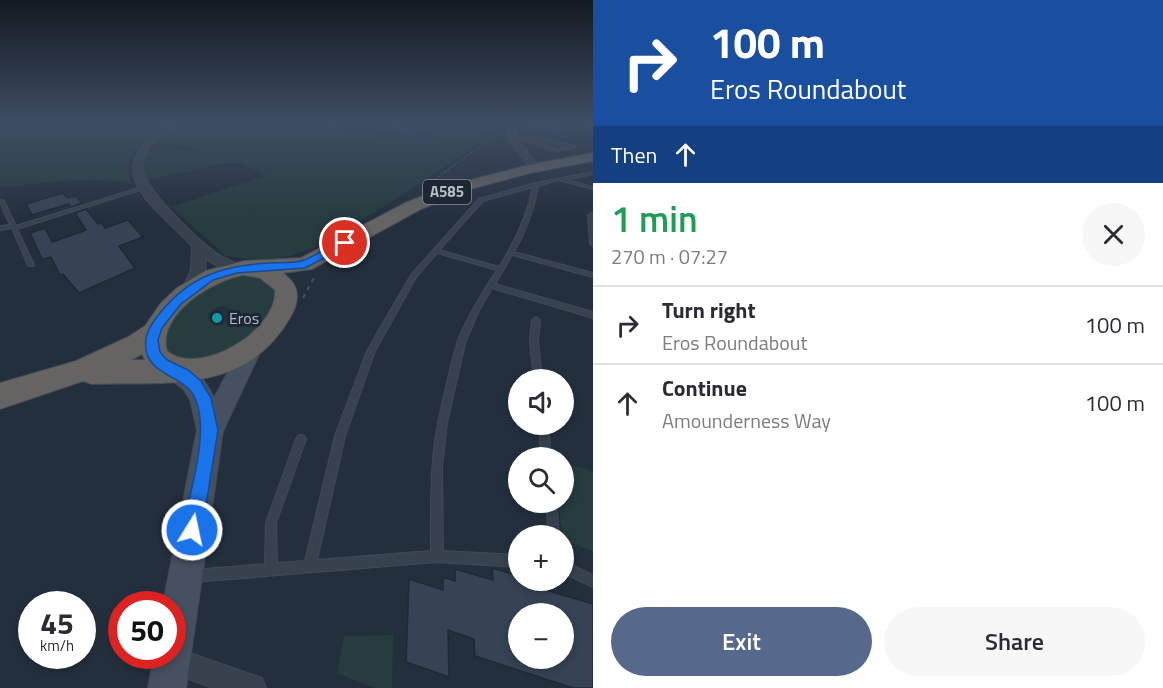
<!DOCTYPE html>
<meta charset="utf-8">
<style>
:root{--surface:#fff;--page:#f7f7f7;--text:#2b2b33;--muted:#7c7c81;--line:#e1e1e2;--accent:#56698c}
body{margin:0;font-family:"Titillium Web",sans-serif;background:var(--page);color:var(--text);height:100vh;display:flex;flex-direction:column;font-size:22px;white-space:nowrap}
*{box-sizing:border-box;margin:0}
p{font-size:20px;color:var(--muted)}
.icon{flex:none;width:33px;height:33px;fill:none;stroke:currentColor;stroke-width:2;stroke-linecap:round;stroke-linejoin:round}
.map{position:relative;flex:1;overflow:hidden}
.sheet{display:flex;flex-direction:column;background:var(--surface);width:570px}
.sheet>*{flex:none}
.hud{background:#1a4fa0;color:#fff;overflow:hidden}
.controls{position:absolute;left:508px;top:369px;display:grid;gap:12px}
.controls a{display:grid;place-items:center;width:66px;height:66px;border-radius:50%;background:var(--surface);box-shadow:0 3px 9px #0003;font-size:30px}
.speed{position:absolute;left:18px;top:591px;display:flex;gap:12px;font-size:30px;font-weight:700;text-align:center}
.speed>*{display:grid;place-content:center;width:78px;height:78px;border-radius:50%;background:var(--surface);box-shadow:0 3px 9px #0003;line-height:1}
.speed small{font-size:15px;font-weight:400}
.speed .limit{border:9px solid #d22;background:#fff;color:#111}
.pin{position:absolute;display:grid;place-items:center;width:51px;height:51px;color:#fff;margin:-26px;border:3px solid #fff;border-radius:50%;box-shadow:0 2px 6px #0007}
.me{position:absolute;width:66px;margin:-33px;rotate:10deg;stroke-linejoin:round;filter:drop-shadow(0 0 4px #0008)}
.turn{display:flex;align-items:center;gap:21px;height:126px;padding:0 18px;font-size:27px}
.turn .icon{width:78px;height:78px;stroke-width:2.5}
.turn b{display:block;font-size:42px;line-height:51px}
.then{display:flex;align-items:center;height:57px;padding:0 18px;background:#0003;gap:12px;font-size:22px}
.round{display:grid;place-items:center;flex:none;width:63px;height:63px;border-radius:32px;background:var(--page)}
.headline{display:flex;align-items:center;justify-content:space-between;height:102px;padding:0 18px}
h1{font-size:36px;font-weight:600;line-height:45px;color:#1e9e55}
.cta{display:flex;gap:12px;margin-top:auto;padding:12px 18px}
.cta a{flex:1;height:69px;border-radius:36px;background:var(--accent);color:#fff;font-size:24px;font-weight:600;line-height:69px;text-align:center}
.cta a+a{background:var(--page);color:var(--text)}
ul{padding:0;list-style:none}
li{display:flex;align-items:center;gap:18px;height:78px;padding:0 18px;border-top:2px solid var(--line)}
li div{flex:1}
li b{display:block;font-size:22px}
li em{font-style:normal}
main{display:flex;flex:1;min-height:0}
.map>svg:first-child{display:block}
.green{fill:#263c3f;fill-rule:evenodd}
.building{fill:#364354;stroke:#1f2835;stroke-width:1.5;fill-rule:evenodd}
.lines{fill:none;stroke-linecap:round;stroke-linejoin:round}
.service-casing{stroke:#414a57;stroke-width:2}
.minor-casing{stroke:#414a57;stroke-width:2}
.tertiary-casing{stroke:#414a57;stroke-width:2}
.secondary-casing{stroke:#414a57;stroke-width:2}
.trunk-casing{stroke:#434c59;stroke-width:2}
.path-far1{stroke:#3f5557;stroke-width:1.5;stroke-dasharray:2 2;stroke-linecap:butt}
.path{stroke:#3f5557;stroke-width:2;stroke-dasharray:4.5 4.5;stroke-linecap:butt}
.service{fill:#38414e;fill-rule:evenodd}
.minor{fill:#38414e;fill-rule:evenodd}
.tertiary{fill:#38414e;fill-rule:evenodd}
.secondary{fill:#465061;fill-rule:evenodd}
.trunk{fill:#656462;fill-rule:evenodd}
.route{fill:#1a73e8;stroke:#114b97;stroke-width:1.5}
.culture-dot{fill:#0f9aa8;stroke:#1d2633;stroke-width:2}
.labels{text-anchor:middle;stroke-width:6;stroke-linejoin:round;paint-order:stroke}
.shield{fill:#1d2633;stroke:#878f9c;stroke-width:1.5}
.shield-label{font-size:15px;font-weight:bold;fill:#b4bcc9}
.poi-label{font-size:16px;fill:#b4bcc9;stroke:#1d2633;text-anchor:start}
</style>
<main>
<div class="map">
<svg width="593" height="688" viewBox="0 0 593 688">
<rect width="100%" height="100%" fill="#242f3e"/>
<path class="green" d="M0 122H171C147 135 119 154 132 184 93 174 40 184 0 187Z
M184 122H291L428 144 440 138 427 133 446 124 459 129 471 122H498L467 151 390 203 314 248 289 256 261 260 226 256 171 207 266 176 235 161 148 180C141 170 141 162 147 151H194V149L157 138Z
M235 274 263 276 278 292C264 329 245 349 205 358 189 361 179 361 166 350L165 329 169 322 201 290ZM219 306 230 308 233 314 222 325 215 324 208 320 209 313Z
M564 463 593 471V551L564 541 558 503 564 502Z
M393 635 392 688H375L337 673 344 636Z"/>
<path class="building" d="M518 122H571L558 135 519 127Z
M63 193 67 198 76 196 82 203 71 207 69 204 32 215 26 204Z
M86 209 98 224 102 223 105 228 128 220 143 237 119 246 135 268 79 293 63 274 60 275 51 257 42 259 30 233 45 228 52 242 86 230 75 213Z
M492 568 519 576V580L540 582 542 589 593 604V688H573L475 656 474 639 448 630 449 677 406 662 409 579 443 590V577L455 581V569L493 580ZM519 614H564V658H519Z"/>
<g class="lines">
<defs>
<path id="service" d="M512 138H540L577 147 556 151 521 140H511ZM529 140H540L569 147 556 149Z
M593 172V174L566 180 593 187V189L558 180 538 186C534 210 526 231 514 252L593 273V277L512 255 495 284 593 312V318L492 288 478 312 465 343 447 423 442 467 443 551 519 555V567L437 562 194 582 190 580 188 576 190 572 194 570 265 564 266 523 296 439 298 436 301 435 304 436 306 439 276 523 277 563 305 561 335 436 367 351 411 275 479 199 536 183ZM533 187C527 217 515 242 499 267L439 250 483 201ZM437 253 497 270C483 292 469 314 459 338 453 354 450 371 446 387 441 408 436 429 434 450 430 483 431 517 431 551L317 560 345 436 375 351 416 277Z
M142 187 146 188 17 229 34 265 33 266H29L28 265 12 228 0 230V226L10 225 0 202V200L4 201 16 226Z
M593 212V246L590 244 588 215Z
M536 317 540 320 538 342 542 380H534L530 342 532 320Z
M539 424H548L551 458H541Z
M546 502H556L559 536H549Z
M564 561 593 575V587L564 573Z"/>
<path id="minor" d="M335 122H345L330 129 326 127Z
M380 122H389L417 133 410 135Z
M576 122 593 124V128L576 124Z
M172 647 262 678 266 688H213L162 669 158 660 160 656H172Z"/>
<path id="tertiary" d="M170 122H181C170 132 153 138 146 152 142 159 141 167 144 174 151 195 197 239 216 253 224 259 238 262 243 269L236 274 222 269 206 259 205 274 197 293H185L183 289 191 269 192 246C150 202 95 169 170 122Z
M508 122H516L517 139 537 164 533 171H525L524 169 527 164 508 139Z"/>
<path id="secondary" d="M251 340 258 342 262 348 223 431 186 688H148L154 656H172V604H163L197 430 190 399 183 389 167 377 164 370 167 363C189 356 206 381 214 398L244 342Z"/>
<path id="trunk" d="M593 153V161L530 173 467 190 419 210 312 269 283 273C299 285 301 298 291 316 246 395 170 381 92 384L83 381 0 409V383L76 361 128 337 145 326 161 303 177 288 205 271 244 261 301 258 407 202 455 184 529 165ZM244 275 260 278 275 290C278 330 200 378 167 351 157 314 213 280 244 275ZM142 354 145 360H131Z"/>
</defs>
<use href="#service" class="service-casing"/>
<use href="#minor" class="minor-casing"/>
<use href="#tertiary" class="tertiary-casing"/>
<use href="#secondary" class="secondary-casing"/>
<use href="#trunk" class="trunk-casing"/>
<path class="path-far1" d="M422 189 502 130"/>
<path class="path" d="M303 298 316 274"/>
<use href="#service" class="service"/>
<use href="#minor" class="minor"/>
<use href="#tertiary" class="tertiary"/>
<use href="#secondary" class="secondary"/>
<use href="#trunk" class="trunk"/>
</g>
<linearGradient id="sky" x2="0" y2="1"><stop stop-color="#141a22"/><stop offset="0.56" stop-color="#3f4d63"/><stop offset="1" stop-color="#3f4d63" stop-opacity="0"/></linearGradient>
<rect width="593" height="219" fill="url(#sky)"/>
<path class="route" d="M345 240 349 241V245L305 268 237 273 213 280 181 304 162 328 158 340 160 352 167 360 188 370 201 381 211 398 218 430 202 530 199 536 192 539 185 536 182 530C189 495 216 416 188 388 175 376 153 372 147 354 142 338 150 325 160 313 190 276 222 266 268 263 279 262 294 264 304 260 318 255 331 244 345 240Z"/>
<circle class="culture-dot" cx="217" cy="318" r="6"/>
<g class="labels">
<rect class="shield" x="423" y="180" width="48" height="24" rx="4.5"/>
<g class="shield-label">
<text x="447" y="197">A585</text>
</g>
<g class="poi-label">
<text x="229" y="324">Eros</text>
</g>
</g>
</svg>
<div class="controls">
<a><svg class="icon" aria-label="sound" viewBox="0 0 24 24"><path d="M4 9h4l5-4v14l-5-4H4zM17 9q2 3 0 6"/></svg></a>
<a><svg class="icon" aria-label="search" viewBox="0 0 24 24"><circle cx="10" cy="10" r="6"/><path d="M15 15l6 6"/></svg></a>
<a>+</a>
<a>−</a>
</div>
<div class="speed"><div>45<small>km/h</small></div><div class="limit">50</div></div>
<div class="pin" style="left:345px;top:243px;background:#d93025"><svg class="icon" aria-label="arrive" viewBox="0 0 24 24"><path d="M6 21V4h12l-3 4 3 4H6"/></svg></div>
<svg class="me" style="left:192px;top:530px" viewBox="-20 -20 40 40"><circle r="17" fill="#1a73e8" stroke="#fff" stroke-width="3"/><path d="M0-11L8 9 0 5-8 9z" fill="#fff"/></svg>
</div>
<section class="sheet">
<div class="hud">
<div class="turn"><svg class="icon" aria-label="right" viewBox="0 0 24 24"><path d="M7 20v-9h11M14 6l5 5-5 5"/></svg><div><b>100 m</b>Eros Roundabout</div></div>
<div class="then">Then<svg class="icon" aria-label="ahead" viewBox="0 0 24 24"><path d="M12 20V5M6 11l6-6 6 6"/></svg></div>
</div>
<div class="headline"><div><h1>1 min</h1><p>270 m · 07:27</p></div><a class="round"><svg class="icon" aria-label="close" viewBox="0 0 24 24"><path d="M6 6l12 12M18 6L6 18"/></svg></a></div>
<ul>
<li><svg class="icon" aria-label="right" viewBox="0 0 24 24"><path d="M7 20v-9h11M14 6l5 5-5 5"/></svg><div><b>Turn right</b><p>Eros Roundabout</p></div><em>100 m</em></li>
<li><svg class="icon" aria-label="ahead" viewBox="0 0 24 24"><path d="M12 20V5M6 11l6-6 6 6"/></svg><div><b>Continue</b><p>Amounderness Way</p></div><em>100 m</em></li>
</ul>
<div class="cta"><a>Exit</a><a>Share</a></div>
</section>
</main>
